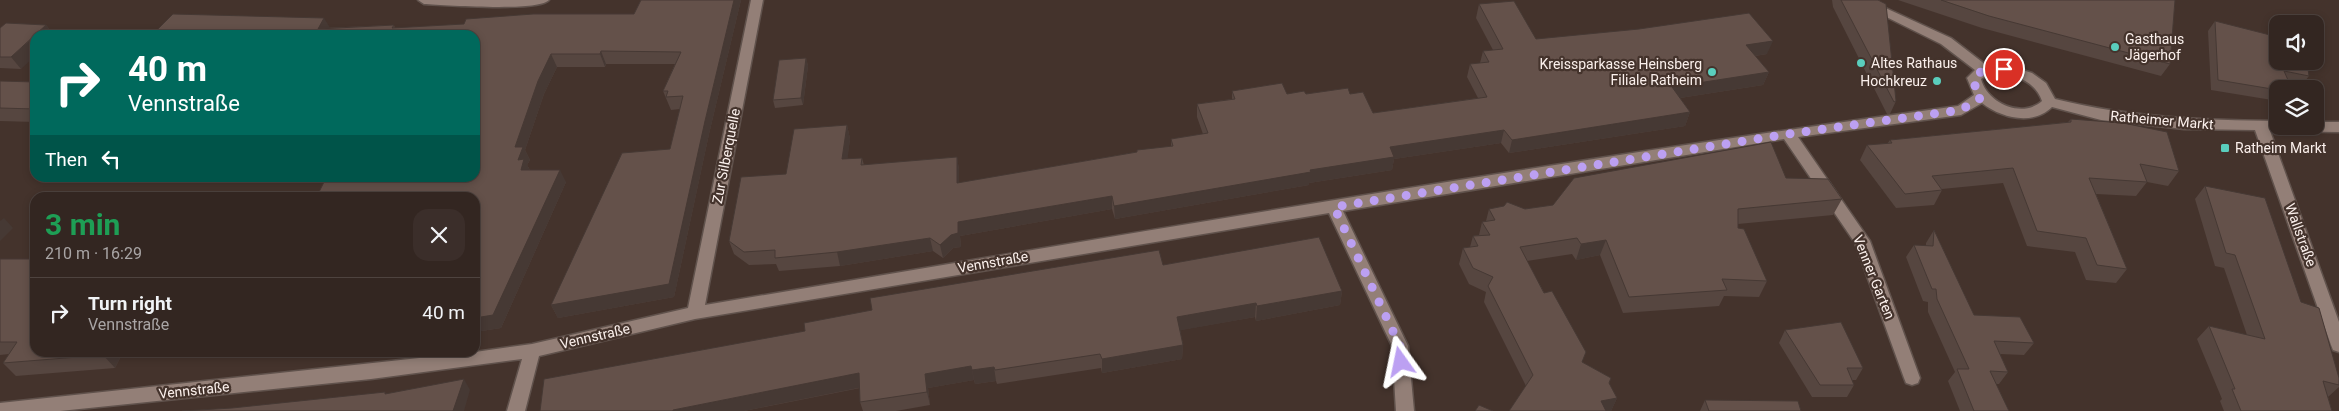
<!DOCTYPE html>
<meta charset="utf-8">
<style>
:root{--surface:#332621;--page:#3b2e2a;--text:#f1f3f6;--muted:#a9a5a5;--line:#4e433f}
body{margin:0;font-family:Roboto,sans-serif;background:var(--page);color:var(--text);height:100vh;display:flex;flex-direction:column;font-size:19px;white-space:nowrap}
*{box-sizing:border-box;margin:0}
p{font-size:16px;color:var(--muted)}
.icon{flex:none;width:28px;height:28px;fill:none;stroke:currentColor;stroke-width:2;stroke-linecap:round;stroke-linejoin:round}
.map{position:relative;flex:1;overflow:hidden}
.panel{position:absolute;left:30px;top:192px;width:450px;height:165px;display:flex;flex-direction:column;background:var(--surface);border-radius:15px;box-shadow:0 2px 8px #0003,0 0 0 1px var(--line)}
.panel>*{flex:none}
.banner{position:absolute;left:30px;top:30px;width:450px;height:152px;border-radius:15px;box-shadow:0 2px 8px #0003,0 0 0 1px var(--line);background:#00695c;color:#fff;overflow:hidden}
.buttons{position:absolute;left:2269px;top:15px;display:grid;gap:10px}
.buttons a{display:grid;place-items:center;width:55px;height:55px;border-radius:10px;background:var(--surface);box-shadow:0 2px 8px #0003,0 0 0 1px var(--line);font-size:25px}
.pin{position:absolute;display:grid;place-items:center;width:42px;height:42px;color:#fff;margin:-21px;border:2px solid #fff;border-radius:50%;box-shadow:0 1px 5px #0007}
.me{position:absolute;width:55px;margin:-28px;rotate:348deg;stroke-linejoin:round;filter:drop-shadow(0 0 4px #0008)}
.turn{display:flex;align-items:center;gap:18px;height:105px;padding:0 15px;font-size:22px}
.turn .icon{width:65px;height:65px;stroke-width:2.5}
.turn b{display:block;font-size:35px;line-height:42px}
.then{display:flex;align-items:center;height:48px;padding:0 15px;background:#0003;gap:10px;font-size:19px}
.round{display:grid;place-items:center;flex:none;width:52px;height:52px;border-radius:15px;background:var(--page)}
.headline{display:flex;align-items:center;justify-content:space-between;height:85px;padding:0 15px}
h1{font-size:30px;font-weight:700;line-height:38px;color:#1e9e55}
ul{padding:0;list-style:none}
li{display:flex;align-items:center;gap:15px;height:70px;padding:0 15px;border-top:1px solid var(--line)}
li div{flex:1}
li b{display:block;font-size:19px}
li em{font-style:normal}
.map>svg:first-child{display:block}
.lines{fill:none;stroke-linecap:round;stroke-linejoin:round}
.minor-casing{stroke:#60524c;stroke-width:3}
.minor{fill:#937f77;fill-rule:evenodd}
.wall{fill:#564640}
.shaded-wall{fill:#463934}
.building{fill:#64514a;stroke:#463934}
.route{stroke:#bca0f2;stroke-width:9;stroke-dasharray:0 16.2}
.poi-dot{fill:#5acebd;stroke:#44332c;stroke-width:2}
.labels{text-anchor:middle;stroke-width:4.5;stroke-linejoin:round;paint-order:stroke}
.poi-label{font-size:14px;fill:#fbf0ec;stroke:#44332c;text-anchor:start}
.street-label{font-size:14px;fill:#fbf0ec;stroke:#44332c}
</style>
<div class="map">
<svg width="2339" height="411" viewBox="0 0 2339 411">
<rect width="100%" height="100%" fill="#44332c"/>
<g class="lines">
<defs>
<path id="minor" d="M418 0H549C539 12 444 5 424 4Z
M751 0H763L705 305C1122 235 1539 163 1958 106L1974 95 1967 78 1975 70 1941 44 1852 0H1868L1951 38 1986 65 2010 66 2032 73 2046 83 2055 99C2131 118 2200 120 2278 121V126H2315V122H2339V132L2270 131 2339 322V352L2333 350 2331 345 2255 130 2184 129 2101 120 2052 107C2033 126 2001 118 1982 103L1961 115 1798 137 1870 241 1920 378 1918 383 1912 385 1906 383 1904 378 1855 243 1784 139 1343 211 1408 346 1414 411H1396L1392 346 1329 213 695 319 539 356 525 411H507L522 359 371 379 60 411H0V403L475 352 532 344 688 308ZM1993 72C2013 74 2035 80 2042 101 2022 119 1987 103 1981 79Z"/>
</defs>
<use href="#minor" class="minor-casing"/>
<use href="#minor" class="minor"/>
</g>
<path class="wall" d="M641 0H741L709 134 674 297 558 318 551 305 670 149 680 109 671 110 663 91 675 64H606L605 67H557L544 94 525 150 530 160 527 165 530 170 566 182 501 328 475 332V35H152L394 25 395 28 634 14Z
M1832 0H1880L1896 101 1890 114H1887L1833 7Z
M1898 0H2175L2170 64 2161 76 1982 28Z
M1479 4 1536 39 1767 54 1755 56 1769 72 1763 85 1680 98 1690 112 1685 126 1509 153 1501 143 1394 159 1392 170 1309 183V185L1115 219 1112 209 960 236 961 247 953 248 943 258 933 251 840 266 779 271 776 264 749 265 734 254 729 241 847 125 850 139 847 159 862 158 864 165 957 157 959 170V183L1171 146V139L1203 134 1197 117V104L1232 99V91L1287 94H1350L1373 113 1478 98 1467 77 1470 64 1480 63 1483 51 1493 50 1476 18Z
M2215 21 2309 76 2301 86 2289 83 2278 89V101L2211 90 2208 31Z
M46 25 54 35H35L21 69 0 68V28Z
M806 58 808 66 803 105 775 108 773 100Z
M0 81 35 82V122L0 121Z
M2071 119 2179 171 2168 186 2147 182 2136 196 2096 194 2127 269 2116 283 2086 280 2075 252 2027 246 2003 183 1942 189V190L1934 205 1896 208 1860 160 1867 145 1887 144 1890 140 2068 122Z
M1786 178 1842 199 1833 215 1738 224V228L1767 281 1759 297 1724 296 1719 306 1623 313 1600 255 1576 260 1572 254 1527 261 1582 362 1611 378 1609 384 1617 398 1611 411H1509L1526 386 1484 302 1486 292 1469 284 1459 264 1463 248 1470 247 1473 236 1479 235 1482 222 1486 221 1489 209H1525Z
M2205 186 2301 302 2339 378V387L2328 397 2332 411H2224L2220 401 2222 399 2197 339 2209 326 2247 335 2224 268 2215 266 2195 199Z
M1934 230 1974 315 2034 343 2024 355 2000 354 2008 372 1999 384H1996L2009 411H1960L1948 381 1955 372 1928 312V302L1923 301 1906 257 1914 245 1926 246V243Z
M0 259 123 352 115 368 16 376 3 363 9 354 0 355Z
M1163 265 1342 291 1340 305 1256 321 1255 317 1180 330 1183 345 1182 359 1102 373 1101 368 997 384 996 381 975 384 974 380 928 388 930 405 896 411H863L860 402V388L744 411H540L805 331Z
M1785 330 1863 368 1856 380H1852L1854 385 1847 397H1812L1779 343Z
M1705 400 1801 411H1700Z"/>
<path class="shaded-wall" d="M734 0H741L709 134 674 297 558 318 551 305 705 121Z
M324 18 332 31 318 29Z
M46 25 54 35H36Z
M35 36V56L21 69 11 57Z
M1773 41 1767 54 1741 58 1746 45Z
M601 51 606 64 605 67 600 54Z
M551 54 557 67 544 94 525 150 530 160 527 165 531 172 521 170 515 147 538 81Z
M806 58 808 66 803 105 801 98Z
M1769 72 1763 85 1667 100 1672 87Z
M1690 112 1685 126 1509 153 1512 140Z
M847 125 850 139 846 172 842 159Z
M1504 130 1501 143 1394 159 1392 170 1309 183V185L1115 219 1114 206 1310 170 1390 147Z
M957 157 959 170V197L957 183Z
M560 170 566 182 501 328 475 332V318Z
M1112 196V209L960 236 961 247 953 248 943 258 940 245 951 235 958 222Z
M4 218 13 228 0 241V221Z
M930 238 933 251 840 266 837 252Z
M1606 240 1600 255 1576 260 1581 244Z
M1342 291 1340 305 1256 321 1257 306Z
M1256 303 1255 317 1177 331V317Z
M1183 345 1182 359 1102 373V359Z
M104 352H123L115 368 103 355Z
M971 366 974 380 928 388 930 405 927 392 925 374Z
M994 367 996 381 975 384 972 370Z
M859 373 863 387 744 411H673V410Z
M464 379 470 390 464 411H453Z
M1617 398 1611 411H1597L1601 401Z"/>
<path class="building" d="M641 0H734L705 121 669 284 551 305 622 153 670 149 683 96 666 97 668 91H663L681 52 601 51 600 54H551L538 81 515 147H523L518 160 524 159 521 170H560L493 315 475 318V198H316L326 178H475V35H152L173 14 324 18 318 29 394 25 392 28 464 24 466 19 533 14H634Z
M1841 0H1878L1886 4 1896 101 1894 102Z
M1941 0H2175L2170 64 1989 16Z
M1514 1 1536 39 1639 29 1749 13 1773 41 1746 45 1769 72 1672 87 1690 112 1512 140 1504 130 1390 147 1394 157 1310 170 1311 172 1114 206 1112 196 958 222V233L951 235 940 245 930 238 837 252 775 258V250L744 252 729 241 741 177 786 174 794 129 847 125 842 159 862 158 861 165 957 157V183L1137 152V150L1173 146 1171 139 1208 133 1197 104 1235 99 1232 91 1282 83 1287 94 1304 91 1306 94 1348 88 1350 94 1363 92 1373 113 1487 97 1470 64 1489 62 1483 51 1503 49 1479 4Z
M2215 21 2278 37V61H2307L2309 76 2284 71 2292 89H2278V90L2218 80Z
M6 23 46 25 11 57H0V28Z
M806 58 801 98 773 100 779 60Z
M0 81 35 82V109L0 108Z
M2071 119 2123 123 2167 132 2179 171 2140 164 2147 182 2089 178 2127 269 2097 265 2086 238 2037 231 2013 168 1932 176 1942 190 1905 194 1867 145 1892 143 1890 140 2071 122Z
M1771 142 1786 178 1828 179 1842 199 1738 209V228L1744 229 1767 281 1722 279 1727 290 1629 297 1606 240 1581 244 1577 238 1520 247 1544 293 1552 291 1586 352 1582 362 1611 378 1609 383 1617 398 1601 401 1606 411H1509L1533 375 1488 286 1493 277 1473 268 1463 248 1478 246 1473 236 1490 235 1482 222 1495 220 1489 209 1504 206 1507 202 1525 209 1553 205 1574 178Z
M2205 186 2265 198 2301 302 2319 308 2339 378V385L2323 381 2332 411H2241L2232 389H2235L2209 326 2265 339 2235 255 2226 253Z
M1934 230 1974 315 2020 317 2034 343 1994 341 2008 372 1990 371 2009 411H1974L1957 369H1969L1937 299 1936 289H1932L1914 245 1933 246Z
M1319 237 1342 291 1257 306 1256 303 1177 317 1183 345 1102 359 1100 354 995 370 994 367 972 370 971 366 925 374 927 392 860 402 859 373 673 410V411H540L544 379 805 331 804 323 872 310 870 298 1159 250 1163 265Z
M0 259H35V352H104L103 355 3 363 17 342H0Z
M1841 322 1863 368H1847L1854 385H1820L1785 330Z
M464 379 453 411H182L232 408 385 392V394Z
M1705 400 1798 401 1801 411H1709Z
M1479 405 1493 411H1475Z"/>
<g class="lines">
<path class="route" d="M1401 362 1400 346 1334 207 1788 134 1961 110 1982 97C1963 74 1982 68 2004 69"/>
</g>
<g class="poi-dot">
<circle cx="2115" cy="47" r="5"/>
<circle cx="1861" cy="63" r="5"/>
<circle cx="1712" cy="72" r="5"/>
<circle cx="1937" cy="81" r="5"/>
<rect x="2220" y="143" width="10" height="10" rx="2.5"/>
</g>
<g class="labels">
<g class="poi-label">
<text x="2125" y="44">Gasthaus<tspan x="2125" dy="16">Jägerhof</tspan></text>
<text x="1871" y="68">Altes Rathaus</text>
<text x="1702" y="69" text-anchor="end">Kreissparkasse Heinsberg<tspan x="1702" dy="16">Filiale Ratheim</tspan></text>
<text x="1927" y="86" text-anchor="end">Hochkreuz</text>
<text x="2235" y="153">Ratheim Markt</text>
</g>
<g class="street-label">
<text transform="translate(2162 120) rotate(5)" y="5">Ratheimer Markt</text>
<text transform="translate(726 156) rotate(-79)" y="5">Zur Silberquelle</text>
<text transform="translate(2301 235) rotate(70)" y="5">Wallstraße</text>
<text transform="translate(993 262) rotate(-10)" y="5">Vennstraße</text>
<text transform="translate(1874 277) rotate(68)" y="5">Venner Garten</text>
<text transform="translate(595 336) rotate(-13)" y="5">Vennstraße</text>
<text transform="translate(194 390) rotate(-6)" y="5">Vennstraße</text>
</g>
</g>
</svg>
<div class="buttons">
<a><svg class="icon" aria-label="sound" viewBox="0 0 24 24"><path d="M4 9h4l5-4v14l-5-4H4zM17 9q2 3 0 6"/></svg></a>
<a><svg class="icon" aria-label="layers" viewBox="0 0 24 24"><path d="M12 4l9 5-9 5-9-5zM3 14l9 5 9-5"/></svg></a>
</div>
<div class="pin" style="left:2004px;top:69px;background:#d93025"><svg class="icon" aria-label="arrive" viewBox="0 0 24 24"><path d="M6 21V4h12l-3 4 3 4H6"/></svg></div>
<svg class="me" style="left:1401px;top:362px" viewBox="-20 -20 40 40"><path d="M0-17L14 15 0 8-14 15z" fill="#bca0f2" stroke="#fff" stroke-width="4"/></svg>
<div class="banner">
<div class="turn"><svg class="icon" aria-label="right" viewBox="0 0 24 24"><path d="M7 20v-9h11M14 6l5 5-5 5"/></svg><div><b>40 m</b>Vennstraße</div></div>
<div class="then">Then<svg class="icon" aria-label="left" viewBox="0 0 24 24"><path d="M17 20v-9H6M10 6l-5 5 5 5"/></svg></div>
</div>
<section class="panel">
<div class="headline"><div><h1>3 min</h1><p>210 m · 16:29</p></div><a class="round"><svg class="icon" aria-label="close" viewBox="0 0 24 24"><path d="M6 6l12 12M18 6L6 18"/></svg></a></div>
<ul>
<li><svg class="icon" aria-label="right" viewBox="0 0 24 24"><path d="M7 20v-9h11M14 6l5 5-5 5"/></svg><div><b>Turn right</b><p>Vennstraße</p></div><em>40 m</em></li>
</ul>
</section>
</div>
